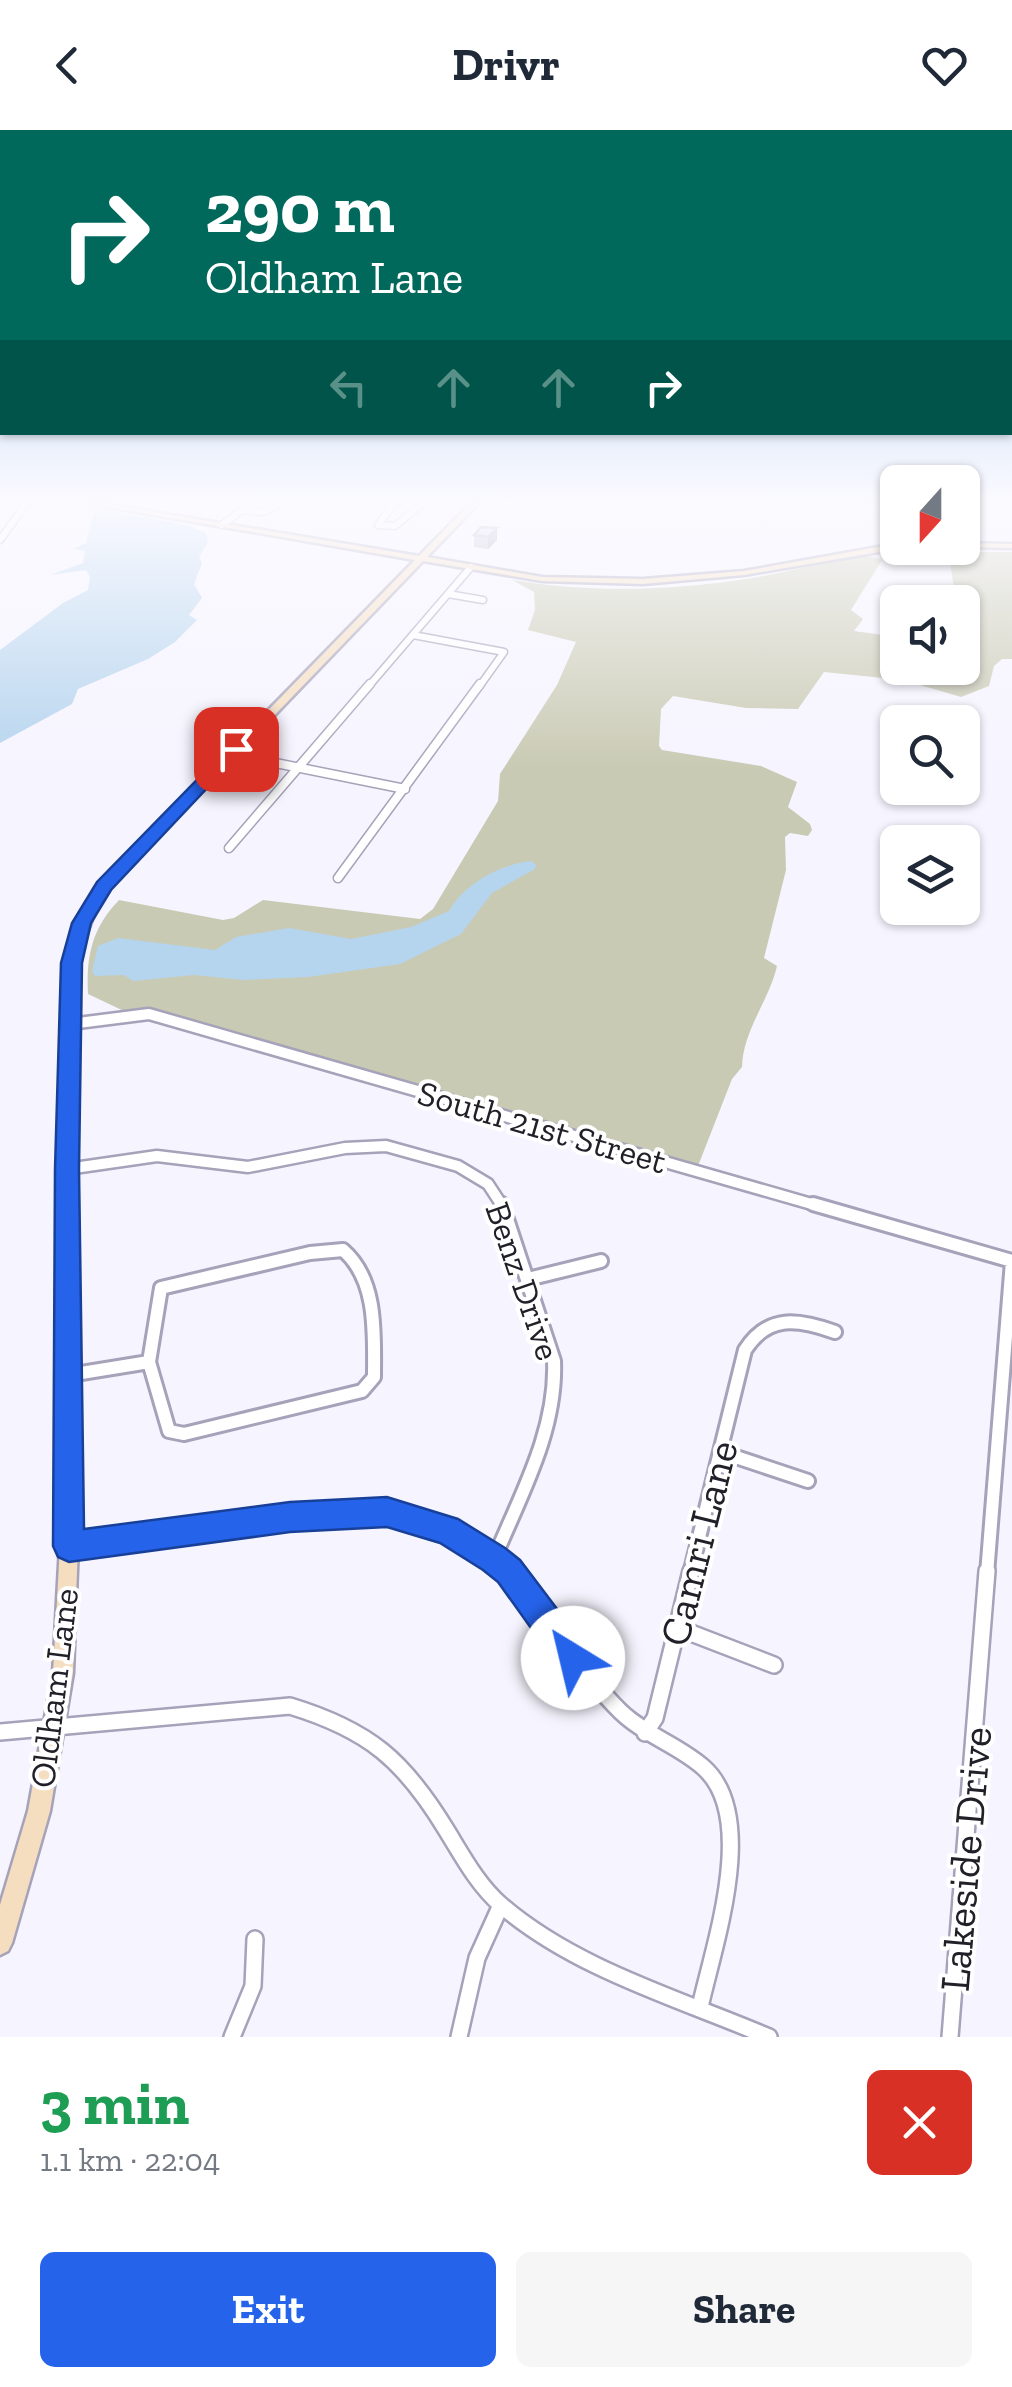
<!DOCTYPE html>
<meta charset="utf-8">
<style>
:root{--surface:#fff;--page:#f6f6f7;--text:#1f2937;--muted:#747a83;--accent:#2563eb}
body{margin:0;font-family:"Zilla Slab",serif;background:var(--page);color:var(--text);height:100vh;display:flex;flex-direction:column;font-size:38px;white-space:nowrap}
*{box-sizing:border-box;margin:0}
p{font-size:32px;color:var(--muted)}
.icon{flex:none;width:55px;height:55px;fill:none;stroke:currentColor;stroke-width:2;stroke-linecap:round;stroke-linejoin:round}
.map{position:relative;height:1907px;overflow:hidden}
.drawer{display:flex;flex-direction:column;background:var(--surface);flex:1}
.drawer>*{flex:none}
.hud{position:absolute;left:0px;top:0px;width:1012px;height:305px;box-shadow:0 2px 8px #0004;background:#00695c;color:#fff;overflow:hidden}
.needle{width:65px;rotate:201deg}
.buttons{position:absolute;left:880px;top:335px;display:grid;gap:20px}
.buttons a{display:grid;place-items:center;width:100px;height:100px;border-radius:15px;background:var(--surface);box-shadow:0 2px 8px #0004;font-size:50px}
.pin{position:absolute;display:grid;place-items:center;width:85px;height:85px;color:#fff;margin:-42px;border-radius:20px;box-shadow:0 5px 15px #0006}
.me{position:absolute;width:110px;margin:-55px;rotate:324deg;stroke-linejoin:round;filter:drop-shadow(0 0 8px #0008)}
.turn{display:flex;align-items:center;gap:35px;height:210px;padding:0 40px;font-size:45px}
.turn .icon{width:130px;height:130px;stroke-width:2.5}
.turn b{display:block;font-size:70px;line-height:85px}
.lanes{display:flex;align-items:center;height:95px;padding:0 40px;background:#0003;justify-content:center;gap:50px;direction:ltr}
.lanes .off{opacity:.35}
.round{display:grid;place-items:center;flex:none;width:105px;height:105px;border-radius:15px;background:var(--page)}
.overview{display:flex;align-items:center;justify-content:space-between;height:170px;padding:0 40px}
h1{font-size:60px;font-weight:700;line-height:75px;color:#1e9e55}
.cta{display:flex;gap:20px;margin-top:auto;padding:20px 40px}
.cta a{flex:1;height:115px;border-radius:15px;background:var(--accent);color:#fff;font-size:40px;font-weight:700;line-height:115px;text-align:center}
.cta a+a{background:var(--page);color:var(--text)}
header{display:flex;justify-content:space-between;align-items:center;height:130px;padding:0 40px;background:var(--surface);font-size:45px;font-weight:700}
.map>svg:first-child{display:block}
.green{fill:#c9cab3}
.water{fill:#b5d4ee}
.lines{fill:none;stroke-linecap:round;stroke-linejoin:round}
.street-far4-casing{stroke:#a5a2b9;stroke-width:9}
.street-far3-casing{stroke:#a5a2b9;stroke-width:11}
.street-far2-casing{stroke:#a5a2b9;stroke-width:15}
.street-far1-casing{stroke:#a5a2b9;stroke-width:18}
.street-casing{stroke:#a5a2b9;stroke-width:20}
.secondary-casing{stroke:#a5a2b9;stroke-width:5}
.street-far4{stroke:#fff;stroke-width:6}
.street-far3{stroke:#fff;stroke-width:8}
.street-far2{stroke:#fff;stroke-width:10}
.street-far1{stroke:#fff;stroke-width:12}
.street{stroke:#fff;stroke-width:15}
.secondary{fill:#f5debf;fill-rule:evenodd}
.wall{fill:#afacca}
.shaded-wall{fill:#8f8ca4}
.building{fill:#ccc8eb;stroke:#8f8ca4;stroke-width:2.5}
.route{fill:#2563eb;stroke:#184099;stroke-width:2.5}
.labels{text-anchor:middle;stroke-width:8;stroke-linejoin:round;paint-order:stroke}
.street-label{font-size:35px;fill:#212028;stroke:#fff}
.near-street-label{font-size:42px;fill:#212028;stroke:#fff}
</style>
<header><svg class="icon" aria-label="back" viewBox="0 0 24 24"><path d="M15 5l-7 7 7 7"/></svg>Drivr<svg class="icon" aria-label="heart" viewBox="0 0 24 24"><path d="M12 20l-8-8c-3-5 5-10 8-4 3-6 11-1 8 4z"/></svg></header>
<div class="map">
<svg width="1012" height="1907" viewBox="0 0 1012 1907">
<rect width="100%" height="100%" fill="#f6f5ff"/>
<path class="green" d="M939 422H1012V529H1002L994 536 989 556 961 567 903 550 824 542 798 579 746 578 673 566 661 579 659 616 662 620 761 636 797 652 788 677 810 694 812 700 808 706 790 703 785 707 786 740 764 828 777 836C769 871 743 900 742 937L732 949 698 1036 150 881 126 882 88 864C86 826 92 798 119 770L223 790 234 788 263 770 420 789 433 779 498 671 500 644 557 555 576 512 528 500 535 480 534 462 512 450C591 463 672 461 752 448 790 442 827 430 866 425L882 430 851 480 863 489 854 501 897 507 898 538H962V472H956L950 431Z"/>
<path class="water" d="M96 374H117L116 382 188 395 206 403 208 412 199 427 202 433 194 454 202 468 189 485 197 490 175 512 148 529 78 559 72 574 0 613V520L63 473 88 460 90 447 86 440 50 445 83 433 85 421 73 419 86 413Z
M531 731 536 735 535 739 492 763 461 804 400 834 308 847 243 850 194 845 133 851 124 845 95 846 92 841 98 816 118 808 215 820 236 807 289 798 351 809 411 797 449 781C464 754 501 734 531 731Z"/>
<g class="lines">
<defs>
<path id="street-far4" d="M394 374 378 395 395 396 422 374
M242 380 264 382 280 374
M222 395 250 374
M0 410 26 374
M448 464 483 470
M413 505 504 522 479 557
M368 557 471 437"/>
<path id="street-far3" d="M231 624 405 659
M229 718 370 554
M338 748 480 554"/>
<path id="street-far2" d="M70 894 149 884 822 1077
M67 1039 157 1026 248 1037 345 1018 386 1016 458 1036 488 1054 503 1077"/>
<path id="street-far1" d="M813 1074 1012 1131 987 1444
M343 1120C378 1150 374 1205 374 1247L362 1261 184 1304 169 1301 149 1232 161 1158 310 1123Z
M528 1149 601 1131
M69 1245 149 1232
M721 1322 808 1351
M69 1416 354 1381 408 1387 450 1401 484 1422 507 1444
M494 1429C520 1366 557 1301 554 1231L502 1074
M690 1444 745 1220C768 1184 798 1189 835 1202"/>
<path id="street" d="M504 1441C549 1483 577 1539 621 1582 645 1605 678 1615 703 1637 759 1686 714 1814 700 1877
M678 1498 774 1535
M0 1602 290 1576C369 1600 404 1630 447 1701 463 1727 478 1755 501 1775 575 1839 680 1869 769 1907
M645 1603 655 1588 691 1441
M232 1907 253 1856 255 1809
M459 1907 477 1828 501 1775
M950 1907 987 1441"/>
<path id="secondary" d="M90 374H106L419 426 470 374H478L427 427 542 447 643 449 744 441 878 417 898 415V418H902L744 445 643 454 542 451 423 431 113 753C89 785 80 819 77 859L78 1416 73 1543 50 1681 12 1813 8 1821 0 1825V1775L28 1681 53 1543 60 1416 64 877C66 828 75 787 105 747L415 430Z
M962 413 1012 414V418L962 417Z"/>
</defs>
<use href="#street-far4" class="street-far4-casing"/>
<use href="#street-far3" class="street-far3-casing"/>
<use href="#street-far2" class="street-far2-casing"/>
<use href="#street-far1" class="street-far1-casing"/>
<use href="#street" class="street-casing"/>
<use href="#secondary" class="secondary-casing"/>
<use href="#street-far4" class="street-far4"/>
<use href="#street-far3" class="street-far3"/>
<use href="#street-far2" class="street-far2"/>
<use href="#street-far1" class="street-far1"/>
<use href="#street" class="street"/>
<use href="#secondary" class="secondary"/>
</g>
<path class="wall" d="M474 405 497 410 488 419 474 417Z"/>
<path class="shaded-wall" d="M497 398V410L488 419V407Z"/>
<path class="building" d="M481 397 497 398 488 407 474 405Z"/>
<linearGradient id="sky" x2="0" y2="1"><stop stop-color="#93c1ea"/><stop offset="0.58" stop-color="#fbfaff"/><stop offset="1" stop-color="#fbfaff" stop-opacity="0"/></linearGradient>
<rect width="1012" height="641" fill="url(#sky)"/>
<path class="route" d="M230 616 244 619 111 760 91 793 82 833 79 1039 84 1399 290 1372 387 1367 458 1389 505 1418 520 1430 585 1516 590 1528 585 1540 573 1545 561 1540 498 1452 483 1440 440 1413 387 1397 290 1402 69 1432 58 1427 53 1416 55 1039 61 833 72 793 97 752Z"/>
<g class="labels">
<g class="street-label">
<text transform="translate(542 997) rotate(16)" y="12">South 21st Street</text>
<text transform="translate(523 1151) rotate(71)" y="12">Benz Drive</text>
<text transform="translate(54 1558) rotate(-83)" y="12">Oldham Lane</text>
</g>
<g class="near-street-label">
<text transform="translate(698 1413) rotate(-76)" y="15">Camri Lane</text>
<text transform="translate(965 1729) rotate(-85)" y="15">Lakeside Drive</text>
</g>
</g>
</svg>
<div class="buttons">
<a><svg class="needle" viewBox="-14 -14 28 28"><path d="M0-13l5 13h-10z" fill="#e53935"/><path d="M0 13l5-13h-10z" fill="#747a83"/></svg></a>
<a><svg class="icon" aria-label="sound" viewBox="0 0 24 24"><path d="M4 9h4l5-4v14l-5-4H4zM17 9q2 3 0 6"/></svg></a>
<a><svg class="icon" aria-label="search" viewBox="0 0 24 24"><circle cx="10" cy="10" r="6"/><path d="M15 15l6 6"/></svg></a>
<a><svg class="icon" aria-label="layers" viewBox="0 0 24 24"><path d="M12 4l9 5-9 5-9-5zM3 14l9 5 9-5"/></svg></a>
</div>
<div class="pin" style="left:236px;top:619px;background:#d93025"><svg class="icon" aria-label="arrive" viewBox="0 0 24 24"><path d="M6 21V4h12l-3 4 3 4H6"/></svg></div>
<svg class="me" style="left:573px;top:1528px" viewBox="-20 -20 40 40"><circle r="19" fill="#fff"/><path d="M0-13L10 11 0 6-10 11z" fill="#2563eb"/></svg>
<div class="hud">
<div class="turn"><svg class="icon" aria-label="right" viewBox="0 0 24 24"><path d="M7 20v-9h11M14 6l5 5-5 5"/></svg><div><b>290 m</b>Oldham Lane</div></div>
<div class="lanes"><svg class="icon off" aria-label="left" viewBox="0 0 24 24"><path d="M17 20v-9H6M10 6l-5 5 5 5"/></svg><svg class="icon off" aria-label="ahead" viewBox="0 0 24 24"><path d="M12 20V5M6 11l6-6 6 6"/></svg><svg class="icon off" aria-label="ahead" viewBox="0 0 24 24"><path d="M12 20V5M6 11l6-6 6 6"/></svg><svg class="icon" aria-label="right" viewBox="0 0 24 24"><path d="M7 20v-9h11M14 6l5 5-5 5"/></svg></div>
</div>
</div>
<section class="drawer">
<div class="overview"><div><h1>3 min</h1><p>1.1 km · 22:04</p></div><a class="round" style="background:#d93025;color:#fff"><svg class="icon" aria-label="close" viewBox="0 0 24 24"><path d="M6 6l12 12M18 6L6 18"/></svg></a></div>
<div class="cta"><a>Exit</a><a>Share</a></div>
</section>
